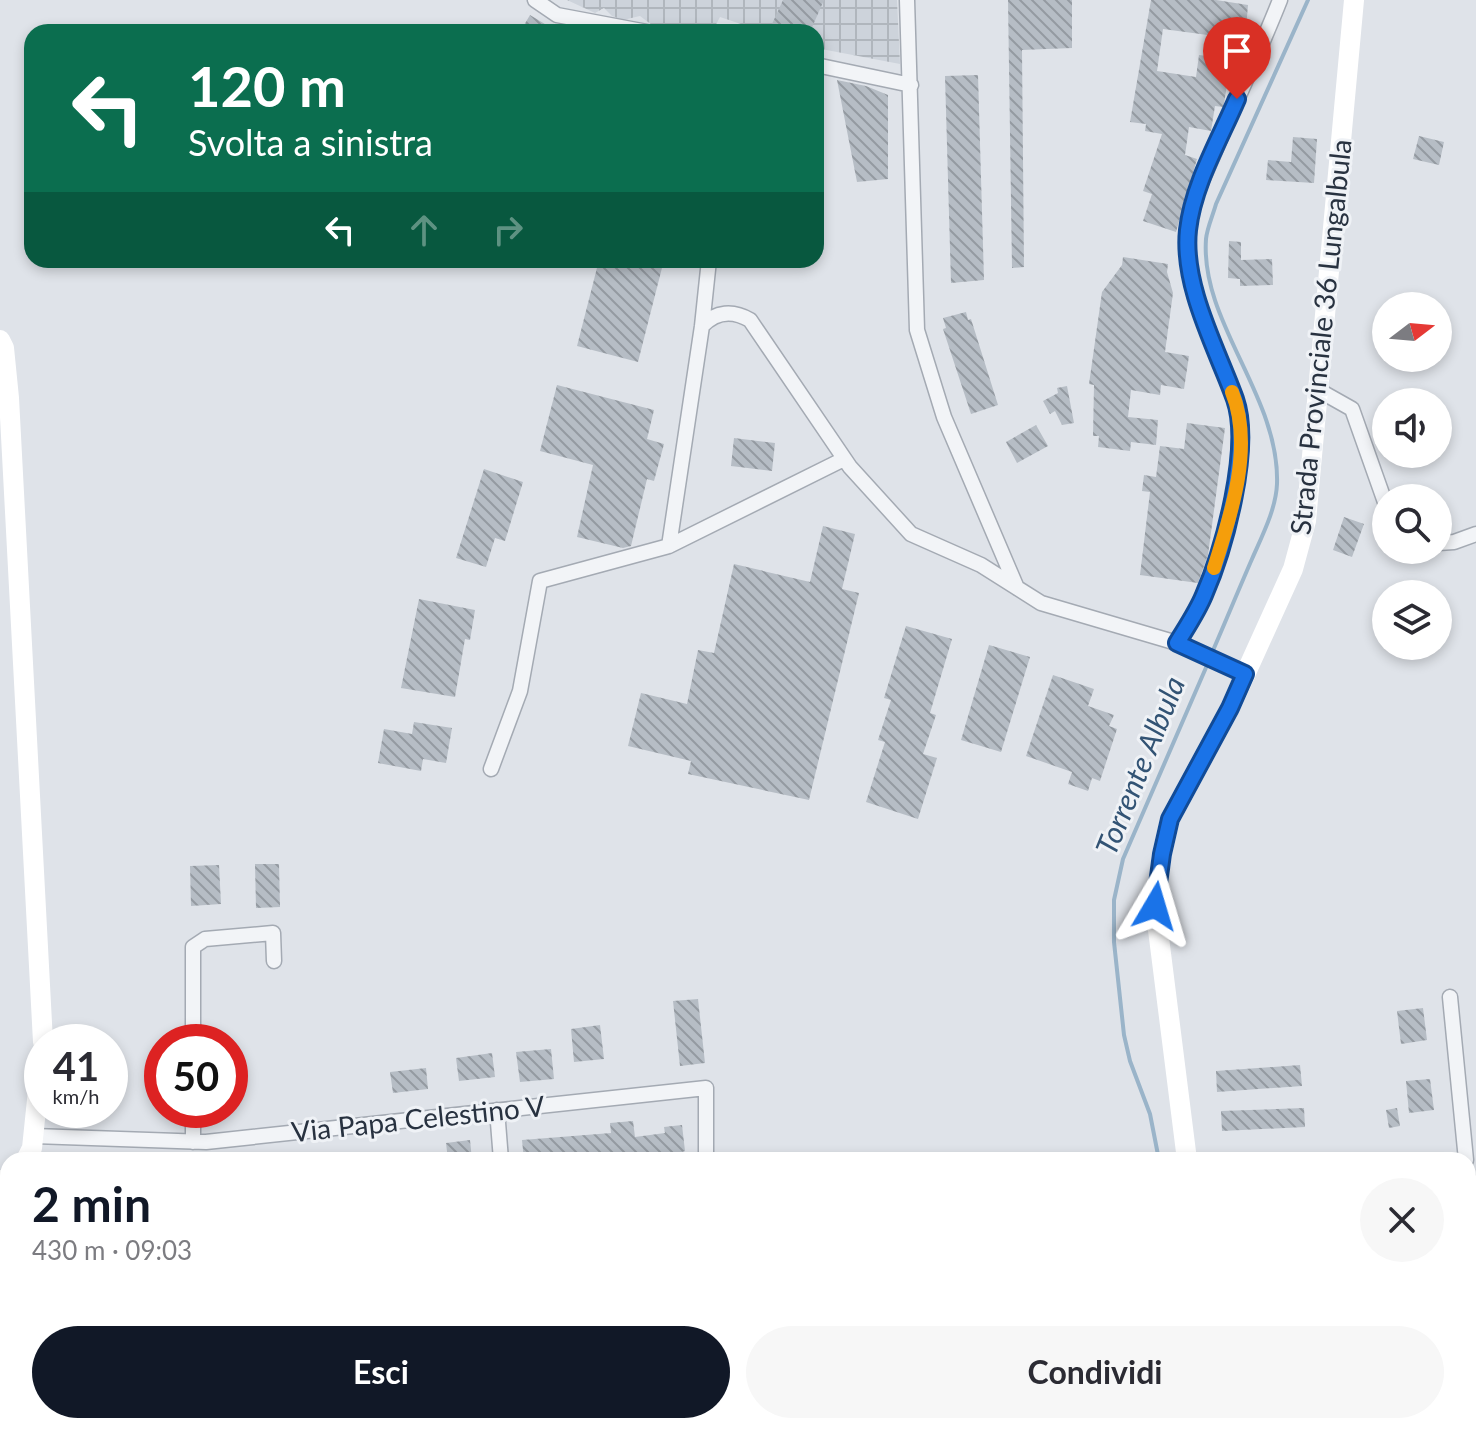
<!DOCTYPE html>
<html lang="it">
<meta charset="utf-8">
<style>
:root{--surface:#fff;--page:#f7f7f7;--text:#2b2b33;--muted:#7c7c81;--accent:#111827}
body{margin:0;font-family:Lato,sans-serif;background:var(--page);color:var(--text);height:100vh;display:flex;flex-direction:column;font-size:30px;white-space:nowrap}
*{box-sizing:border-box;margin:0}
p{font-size:26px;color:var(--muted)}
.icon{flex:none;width:44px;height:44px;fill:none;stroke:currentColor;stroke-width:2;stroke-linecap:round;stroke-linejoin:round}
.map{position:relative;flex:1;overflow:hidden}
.drawer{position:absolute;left:0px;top:1152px;width:1476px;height:282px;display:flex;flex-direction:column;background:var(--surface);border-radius:24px 24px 0 0;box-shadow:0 4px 12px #0003}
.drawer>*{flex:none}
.top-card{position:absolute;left:24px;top:24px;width:800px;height:244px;border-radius:24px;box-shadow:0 4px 12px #0003;background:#0b6e4f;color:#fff;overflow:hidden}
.needle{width:52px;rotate:74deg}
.tools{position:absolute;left:1372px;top:292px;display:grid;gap:16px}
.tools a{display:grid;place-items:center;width:80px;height:80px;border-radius:50%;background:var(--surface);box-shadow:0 4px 12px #0003;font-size:40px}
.speed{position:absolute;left:24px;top:1024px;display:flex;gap:16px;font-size:40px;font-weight:700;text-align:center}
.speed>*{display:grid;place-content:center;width:104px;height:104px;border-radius:50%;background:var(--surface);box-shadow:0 4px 12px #0003;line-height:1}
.speed small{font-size:20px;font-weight:400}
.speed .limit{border:12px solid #d22;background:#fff;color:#111}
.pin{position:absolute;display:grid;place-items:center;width:68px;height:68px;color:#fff;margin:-82px -34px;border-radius:50% 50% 50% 0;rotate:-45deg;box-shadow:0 0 8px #0007}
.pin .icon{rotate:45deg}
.me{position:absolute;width:88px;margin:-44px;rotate:7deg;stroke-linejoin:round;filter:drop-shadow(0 0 6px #0008)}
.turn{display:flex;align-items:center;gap:28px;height:168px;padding:0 32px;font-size:36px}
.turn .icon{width:104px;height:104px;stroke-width:2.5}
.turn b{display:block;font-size:56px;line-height:68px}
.lanes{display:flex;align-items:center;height:76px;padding:0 32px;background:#0003;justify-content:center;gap:40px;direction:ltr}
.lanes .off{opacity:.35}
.round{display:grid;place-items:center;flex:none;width:84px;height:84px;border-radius:42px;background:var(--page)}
.overview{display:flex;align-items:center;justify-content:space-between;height:136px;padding:0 32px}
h1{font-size:48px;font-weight:700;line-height:60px;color:var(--accent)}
.cta{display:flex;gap:16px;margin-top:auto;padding:16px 32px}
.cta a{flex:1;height:92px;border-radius:48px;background:var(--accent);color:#fff;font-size:32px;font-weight:700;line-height:92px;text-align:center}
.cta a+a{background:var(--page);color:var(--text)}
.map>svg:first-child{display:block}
.industrial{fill:url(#industrial-grid)}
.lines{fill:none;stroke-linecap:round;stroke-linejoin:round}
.stream{stroke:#9ab4c9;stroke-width:4}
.building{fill:url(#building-back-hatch)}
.street-casing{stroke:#a4aab3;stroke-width:17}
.street{stroke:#f2f4f7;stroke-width:14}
.secondary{stroke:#fff;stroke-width:20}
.route-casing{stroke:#114b97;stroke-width:20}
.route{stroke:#1a73e8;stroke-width:14}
.slow{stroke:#f59e0b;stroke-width:14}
.labels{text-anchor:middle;stroke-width:6;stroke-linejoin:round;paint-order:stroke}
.street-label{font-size:28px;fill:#283240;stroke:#eff2f6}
.water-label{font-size:30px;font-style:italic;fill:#325374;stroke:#eff2f6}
</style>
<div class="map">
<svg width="1476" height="1433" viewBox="0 0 1476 1433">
<defs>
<pattern id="industrial-grid" width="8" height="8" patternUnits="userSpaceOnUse" patternTransform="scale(2)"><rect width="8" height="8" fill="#cdd3db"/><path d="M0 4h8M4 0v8" fill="none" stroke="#b0b6bd"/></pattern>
<pattern id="building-back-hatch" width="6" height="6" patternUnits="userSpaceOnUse" patternTransform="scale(2)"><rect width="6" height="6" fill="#b6bdc5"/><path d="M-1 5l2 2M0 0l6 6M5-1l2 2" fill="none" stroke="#949aa1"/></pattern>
</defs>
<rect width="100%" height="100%" fill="#dfe3e9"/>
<path class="industrial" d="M567 0H897L900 64 816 48V32H765L720 17 712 32H676L656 28 640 16 623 20 612 16 604 8 595 13Z"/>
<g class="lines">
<path class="stream" d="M1211 655C1225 623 1238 591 1252 559 1262 536 1276 509 1277 484 1280 396 1200 323 1206 239 1207 228 1213 215 1216 204L1308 0
M1159 1160 1150 1114 1130 1061 1124 1035 1114 942V900L1123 859 1208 663
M1068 1426 1069 1433"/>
</g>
<path class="building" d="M783 0H824L810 32H789L772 24Z
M1008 0H1072V48L1022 50 1024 267 1012 268Z
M1151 0H1216L1248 5 1245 40 1163 29 1157 71 1196 77 1199 55 1231 59 1224 104 1223 107 1215 106 1211 131 1189 127 1185 155 1197 159 1176 232 1143 221 1152 194 1143 191 1162 134 1145 131 1146 124 1130 122Z
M530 15 558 32H520Z
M978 75 984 280 951 283 945 76Z
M837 80 866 86 888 95V179L857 182Z
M1419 136 1444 142 1439 165 1413 159Z
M1293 137 1317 139 1314 183 1266 180 1268 160 1291 162Z
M1229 241 1241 242V260L1272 259 1273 285 1240 286V279L1228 278Z
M1123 257 1168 264 1167 272 1173 293 1165 352 1189 356 1184 389 1161 385 1160 395 1131 390 1128 417 1158 420 1156 445 1131 442 1130 451 1098 447 1099 436H1093L1094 385 1089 384 1102 292 1122 265Z
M599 260H664L638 362 577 346Z
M966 312 968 320 971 319 998 405 971 414 943 329 946 328 943 318Z
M557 385 654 410 647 439 664 444 654 481 647 479 631 546 623 548 577 537 593 465 540 451Z
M1067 386 1074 423 1062 425 1055 411 1050 414 1043 401 1058 393 1057 388Z
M1187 423 1225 428 1208 555 1198 583 1140 575 1150 492 1142 491 1144 475 1156 477 1160 446 1184 449Z
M1036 425 1048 446 1017 463 1006 442Z
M734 438 775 443 772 471 731 466Z
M484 469 523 482 505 541 495 538 486 567 456 558Z
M1344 517 1364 524 1352 557 1333 550Z
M823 526 855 534 842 589 859 593 809 800 688 774 691 761 628 746 641 693 687 704 698 650 714 653 734 564 810 582Z
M419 599 475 610 470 640 465 639 455 697 401 688Z
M906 626 952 639 930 713 936 715 923 754 937 758 918 819 866 802 885 742 878 740 891 700 884 698Z
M989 645 1030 657 1001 752 961 740Z
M1053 675 1094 689 1088 706 1114 715 1109 726 1117 729 1100 781 1092 778 1088 791 1068 784 1072 772 1026 756Z
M414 722 452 728 446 763 423 759 421 771 378 763 384 729 412 734Z
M255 864H279L280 907 256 908Z
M219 865 221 904 191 906 190 866Z
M698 999 705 1063 680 1066 673 1001Z
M1423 1008 1427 1040 1401 1044 1397 1011Z
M600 1025 604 1059 574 1062 571 1029Z
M551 1049 554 1079 520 1082 516 1052Z
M492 1053 495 1077 459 1081 456 1058Z
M1300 1065 1302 1086 1217 1092 1216 1071Z
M426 1068 428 1089 393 1093 390 1072Z
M1430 1079 1434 1110 1409 1113 1406 1081Z
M1304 1108 1305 1127 1222 1131 1221 1111Z
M1397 1108 1400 1126 1389 1128 1386 1110Z
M633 1121 635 1137 665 1133 664 1127 682 1125 685 1151 682 1152 683 1160H524L522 1140 611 1133 610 1123Z
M470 1140 472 1160H448L446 1143Z"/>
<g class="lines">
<defs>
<path id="street" d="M535 0 557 15 647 32
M907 0 917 330 944 417 1017 588
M816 65 911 85
M702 326C716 311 733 310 750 320L850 467 911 534 981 565 1041 603 1177 643 1245 674
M1320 391 1352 409 1386 505
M1438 543 1454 542 1476 534
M669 546 702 326 709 260
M1177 643C1186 628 1197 612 1204 596 1224 549 1252 449 1235 400 1217 346 1183 291 1188 231 1190 203 1204 177 1215 151 1236 100 1260 51 1280 0
M491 769 520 691 540 581 669 546 844 459
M1450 997 1466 1160
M193 1042V947L205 939 273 933 274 961
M193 1110V1142
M497 1110 501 1160
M34 1136 206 1142 706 1088V1160
M1468 1178 1476 1220
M1468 1412 1476 1409
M704 1426V1433
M1358 1426 1367 1433
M646 1433 666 1426
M1406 1433 1427 1426"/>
</defs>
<use href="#street" class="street-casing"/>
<use href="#street" class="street"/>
<path class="secondary" d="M0 340 4 348 9 398 43 1042
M26 1160 32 1148 42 1052
M1187 1160 1155 906 1162 854 1170 819 1230 708 1293 569 1306 521 1354 0
M0 1181 8 1178
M0 1290 8 1295
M245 1426V1433
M1224 1426 1225 1433"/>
</g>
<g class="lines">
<defs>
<path id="route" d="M1155 906 1162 854 1170 819 1230 708 1245 674 1177 643C1186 628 1197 612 1204 595 1224 549 1252 448 1235 399 1217 349 1182 286 1188 230 1193 185 1219 141 1237 99"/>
</defs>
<use href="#route" class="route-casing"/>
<use href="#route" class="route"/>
<path class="slow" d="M1214 568C1231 515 1254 446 1232 392"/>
</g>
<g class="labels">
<g class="street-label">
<text transform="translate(1321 337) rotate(-84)" y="10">Strada Provinciale 36 Lungalbula</text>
<text transform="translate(418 1119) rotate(-6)" y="10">Via Papa Celestino V</text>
</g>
<g class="water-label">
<text transform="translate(1141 766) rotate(-68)" y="10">Torrente Albula</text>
</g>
</g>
</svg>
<div class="tools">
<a><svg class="needle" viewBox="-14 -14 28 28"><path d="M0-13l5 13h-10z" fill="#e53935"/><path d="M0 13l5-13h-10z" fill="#7c7c81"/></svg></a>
<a><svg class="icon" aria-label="sound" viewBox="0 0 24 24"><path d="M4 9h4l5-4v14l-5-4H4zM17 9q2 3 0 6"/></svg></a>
<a><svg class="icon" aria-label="search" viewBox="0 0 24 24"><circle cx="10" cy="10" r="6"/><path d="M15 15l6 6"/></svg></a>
<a><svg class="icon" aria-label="layers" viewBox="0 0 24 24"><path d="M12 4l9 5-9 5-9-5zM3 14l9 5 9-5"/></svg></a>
</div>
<div class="speed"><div>41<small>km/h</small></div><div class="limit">50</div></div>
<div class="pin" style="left:1237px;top:99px;background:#d93025"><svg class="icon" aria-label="arrive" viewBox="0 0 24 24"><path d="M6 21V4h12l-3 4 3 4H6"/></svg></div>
<svg class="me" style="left:1155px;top:906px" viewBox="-20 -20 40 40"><path d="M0-17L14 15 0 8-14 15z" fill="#1a73e8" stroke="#fff" stroke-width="4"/></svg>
<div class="top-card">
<div class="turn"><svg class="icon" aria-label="left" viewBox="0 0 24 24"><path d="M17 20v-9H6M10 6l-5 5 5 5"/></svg><div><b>120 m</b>Svolta a sinistra</div></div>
<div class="lanes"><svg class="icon" aria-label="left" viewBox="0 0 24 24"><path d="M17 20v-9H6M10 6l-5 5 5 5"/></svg><svg class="icon off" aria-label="ahead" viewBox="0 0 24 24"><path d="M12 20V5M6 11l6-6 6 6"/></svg><svg class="icon off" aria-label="right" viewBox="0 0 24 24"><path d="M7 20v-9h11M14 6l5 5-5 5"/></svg></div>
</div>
<section class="drawer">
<div class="overview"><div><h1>2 min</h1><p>430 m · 09:03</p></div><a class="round"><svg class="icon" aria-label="close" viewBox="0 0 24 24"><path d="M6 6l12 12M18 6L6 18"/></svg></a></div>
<div class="cta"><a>Esci</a><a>Condividi</a></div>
</section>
</div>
